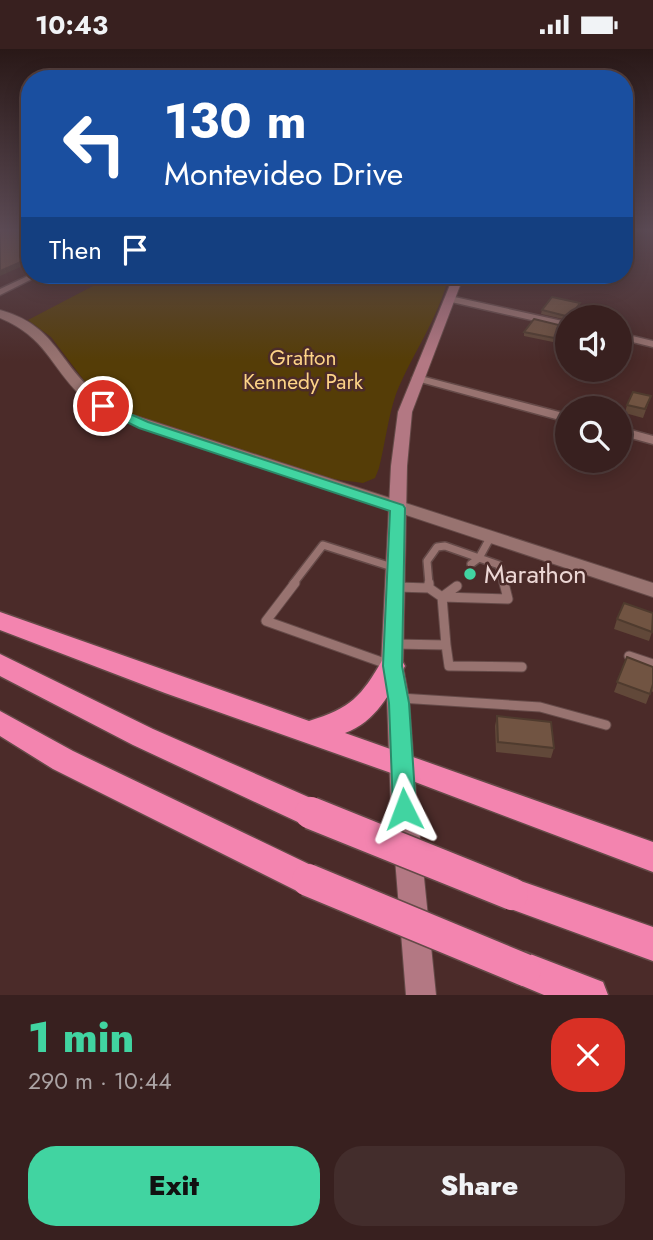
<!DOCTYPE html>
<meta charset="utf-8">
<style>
:root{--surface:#38201f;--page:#432d2c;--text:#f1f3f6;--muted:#aba3a4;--line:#523e3d;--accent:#41d4a1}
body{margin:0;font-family:Jost,sans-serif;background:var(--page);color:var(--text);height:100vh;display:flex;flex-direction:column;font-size:26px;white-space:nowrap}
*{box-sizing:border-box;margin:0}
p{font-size:23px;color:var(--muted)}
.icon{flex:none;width:38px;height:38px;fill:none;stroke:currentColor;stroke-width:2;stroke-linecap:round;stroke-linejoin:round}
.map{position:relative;height:946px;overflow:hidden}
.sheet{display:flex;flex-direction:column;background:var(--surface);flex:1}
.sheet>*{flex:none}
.banner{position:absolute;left:21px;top:21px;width:612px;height:214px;border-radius:28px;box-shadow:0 4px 18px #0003,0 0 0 2px var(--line);background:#1a4fa0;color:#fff;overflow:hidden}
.buttons{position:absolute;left:555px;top:256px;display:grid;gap:14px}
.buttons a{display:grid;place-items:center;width:77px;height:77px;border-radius:50%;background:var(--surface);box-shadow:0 4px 18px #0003,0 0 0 2px var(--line);font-size:35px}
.pin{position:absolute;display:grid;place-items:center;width:60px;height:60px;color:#fff;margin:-30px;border:4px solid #fff;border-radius:50%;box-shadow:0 2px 7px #0007}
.me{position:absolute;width:77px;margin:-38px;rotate:357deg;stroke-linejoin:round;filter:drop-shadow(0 0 5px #0008)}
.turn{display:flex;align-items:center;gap:24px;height:147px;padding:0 28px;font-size:32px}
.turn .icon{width:91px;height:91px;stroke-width:2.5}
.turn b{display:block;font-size:49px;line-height:60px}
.then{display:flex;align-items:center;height:66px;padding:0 28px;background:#0003;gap:14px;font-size:26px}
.round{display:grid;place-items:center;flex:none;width:74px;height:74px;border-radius:28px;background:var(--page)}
.headline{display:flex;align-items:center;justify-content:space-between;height:119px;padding:0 28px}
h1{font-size:42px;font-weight:800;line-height:52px;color:var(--accent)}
.button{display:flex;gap:14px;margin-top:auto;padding:14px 28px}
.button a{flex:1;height:80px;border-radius:28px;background:var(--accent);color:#111;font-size:28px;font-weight:800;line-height:80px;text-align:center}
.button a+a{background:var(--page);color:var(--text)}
.status{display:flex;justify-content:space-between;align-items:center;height:49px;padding:0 35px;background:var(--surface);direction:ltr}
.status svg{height:19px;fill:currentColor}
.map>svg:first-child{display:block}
.green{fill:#553d07}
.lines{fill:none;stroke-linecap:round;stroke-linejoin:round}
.service-far1-casing{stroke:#654a48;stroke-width:10}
.service-casing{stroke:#654a48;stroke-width:11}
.minor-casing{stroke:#654a48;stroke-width:3}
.tertiary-casing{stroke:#654a48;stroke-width:2}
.secondary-casing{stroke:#654a48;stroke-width:2}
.motorway-casing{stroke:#654a48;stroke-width:3}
.service-far1{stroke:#987370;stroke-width:7}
.service{stroke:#987370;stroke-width:9}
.minor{fill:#987370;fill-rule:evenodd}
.tertiary{fill:#987370;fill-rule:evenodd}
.secondary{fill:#b37883;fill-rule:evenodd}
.motorway{fill:#f384af;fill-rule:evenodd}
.motorway-bridge-casing{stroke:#654a48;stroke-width:35;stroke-linecap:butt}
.motorway-bridge{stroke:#f384af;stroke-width:32}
.wall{fill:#614839}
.shaded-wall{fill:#4f3b2e}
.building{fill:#715442;stroke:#4f3b2e;stroke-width:2}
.route{fill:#41d4a1;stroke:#2a8a69;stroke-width:2}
.poi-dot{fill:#41d4a1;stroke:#4b2b29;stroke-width:2.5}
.labels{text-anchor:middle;stroke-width:5;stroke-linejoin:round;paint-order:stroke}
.far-park-label{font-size:21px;fill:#fdd387;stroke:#4b2b29}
.poi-label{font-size:26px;fill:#ecd7d5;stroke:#4b2b29;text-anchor:start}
</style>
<div class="status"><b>10:43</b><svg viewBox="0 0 49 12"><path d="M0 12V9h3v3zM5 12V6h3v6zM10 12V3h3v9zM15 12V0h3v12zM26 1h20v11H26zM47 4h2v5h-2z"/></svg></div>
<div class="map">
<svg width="653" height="946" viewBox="0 0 653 946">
<rect width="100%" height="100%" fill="#4b2b29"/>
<path class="green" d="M114 226H449C439 269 412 305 396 345 388 368 385 395 379 419L375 429 363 434 333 430 157 376 119 360 92 342 51 288 28 271Z"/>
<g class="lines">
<defs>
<path id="service-far1" d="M471 515 479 509 490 489
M293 535 323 496 392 518
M429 535 427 512 437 498 445 497 499 516 504 535"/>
<path id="service" d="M295 534 266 572 390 616
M429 534V539
M396 538 429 539 442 548 446 596
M442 548 508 550 504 534
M442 548 457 537
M394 595 446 596 449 617 522 618
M629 607 653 615
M400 649 540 658 606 676"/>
<path id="minor" d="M30 226H40L0 246V240Z
M450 247 567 273V279L447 252V248Z
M620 284 653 292V298L620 290Z
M417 326 567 365V373L413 331 412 329Z
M620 378 653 387V395L620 386Z"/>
<path id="tertiary" d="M0 261C54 276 57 310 93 342 103 352 117 358 130 365L653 534V548L120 371C107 364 93 358 82 348 49 316 47 289 0 269Z"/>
<path id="secondary" d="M454 226H464L412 363 407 417 403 617 409 649 417 760 436 946H406L391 760 387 649 381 617 391 417 398 363Z"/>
<path id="motorway" d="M0 563 309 672C351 659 361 648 383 610L392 607 401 610 405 617C390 644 376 673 345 684L653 793V823L394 725 165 644 0 581Z
M0 605 153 680 322 754 326 764 322 774 311 778 300 774 133 696 0 627Z
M0 662 73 702 319 820 324 831 319 842 308 847 297 842 53 720 0 687Z
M512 829 653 878V912L500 856 496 845 500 834Z
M525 903 603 933 608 946H544L513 933 507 921 513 909Z"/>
</defs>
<use href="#service-far1" class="service-far1-casing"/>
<use href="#service" class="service-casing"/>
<use href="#minor" class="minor-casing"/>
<use href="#tertiary" class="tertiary-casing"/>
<use href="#secondary" class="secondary-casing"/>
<use href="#motorway" class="motorway-casing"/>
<use href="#service-far1" class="service-far1"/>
<use href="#service" class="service"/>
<use href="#minor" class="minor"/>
<use href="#tertiary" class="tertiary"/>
<use href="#secondary" class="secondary"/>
<use href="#motorway" class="motorway"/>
<defs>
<path id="motorway-bridge" d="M311 764 512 845
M308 831 525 921"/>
</defs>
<use href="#motorway-bridge" class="motorway-bridge-casing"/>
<use href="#motorway-bridge" class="motorway-bridge"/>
</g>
<path class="wall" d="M580 254 579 258 572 268H567V271L541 265 542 261Z
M563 281 553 293 524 287V283Z
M651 347 643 369 625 364 627 356Z
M617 570 653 580 649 592 614 580Z
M627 608 653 618V643L651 642 646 655 614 643Z
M497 667 554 699 551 709 496 703 495 677Z"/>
<path class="shaded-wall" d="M30 209V214L0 227V222Z
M563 277V281L553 293 554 289Z
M628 292 626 300 620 311 621 304Z"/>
<path class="building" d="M0 180H30V209L0 222Z
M552 248 580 254 570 268 542 261Z
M534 270 563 277 554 289 524 283Z
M620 290 628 292 621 304 620 303Z
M633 343 651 347 645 360 627 356Z
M624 554 653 564 652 583 617 570Z
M627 608 653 618V635L650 645 617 633Z
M497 667 551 673 554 699 498 693Z"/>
<linearGradient id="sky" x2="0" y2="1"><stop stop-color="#291817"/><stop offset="0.58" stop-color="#5b4a54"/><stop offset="1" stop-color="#5b4a54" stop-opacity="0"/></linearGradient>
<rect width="653" height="312" fill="url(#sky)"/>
<path class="route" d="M103 353 148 373 403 456 405 459 402 617 409 654 416 760 413 768 404 771 396 768 393 760 389 654 383 617 390 462 139 379 98 359 96 357Z"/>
<circle class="poi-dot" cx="470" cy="525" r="7"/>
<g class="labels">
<g class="far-park-label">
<text x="303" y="316">Grafton<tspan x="303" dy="24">Kennedy Park</tspan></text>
</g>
<g class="poi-label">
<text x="484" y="534">Marathon</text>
</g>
</g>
</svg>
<div class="buttons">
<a><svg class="icon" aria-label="sound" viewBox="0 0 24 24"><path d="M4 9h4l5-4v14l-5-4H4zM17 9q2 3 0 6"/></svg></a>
<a><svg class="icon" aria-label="search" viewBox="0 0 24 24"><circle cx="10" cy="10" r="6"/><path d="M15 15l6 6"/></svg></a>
</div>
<div class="pin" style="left:103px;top:357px;background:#d93025"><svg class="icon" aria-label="arrive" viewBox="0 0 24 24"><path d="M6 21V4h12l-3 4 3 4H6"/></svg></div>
<svg class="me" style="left:404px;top:760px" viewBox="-20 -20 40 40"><path d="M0-17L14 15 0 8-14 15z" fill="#41d4a1" stroke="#fff" stroke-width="4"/></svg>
<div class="banner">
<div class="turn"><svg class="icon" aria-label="left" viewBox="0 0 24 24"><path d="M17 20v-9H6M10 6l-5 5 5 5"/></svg><div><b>130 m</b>Montevideo Drive</div></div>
<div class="then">Then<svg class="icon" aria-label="arrive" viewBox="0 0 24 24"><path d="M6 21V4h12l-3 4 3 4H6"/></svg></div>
</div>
</div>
<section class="sheet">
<div class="headline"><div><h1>1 min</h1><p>290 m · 10:44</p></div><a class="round" style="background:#d93025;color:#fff"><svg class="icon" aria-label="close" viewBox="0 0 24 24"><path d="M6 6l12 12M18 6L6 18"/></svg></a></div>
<div class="button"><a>Exit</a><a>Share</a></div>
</section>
